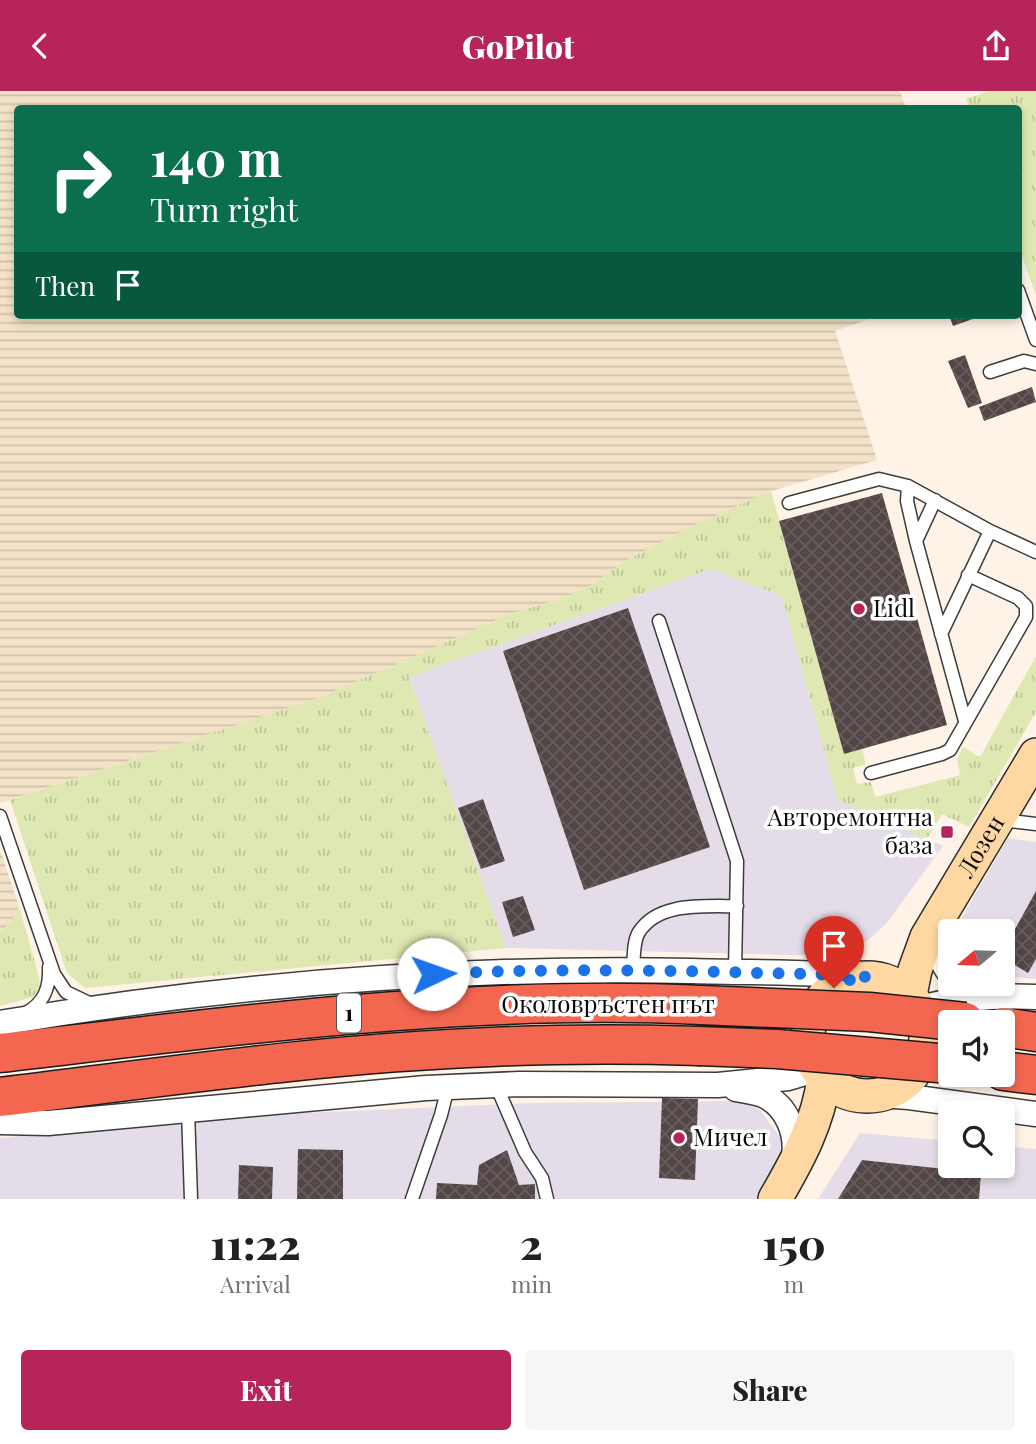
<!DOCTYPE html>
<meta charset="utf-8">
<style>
:root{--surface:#fff;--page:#f6f6f6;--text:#202124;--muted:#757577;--accent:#b7245a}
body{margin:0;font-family:"Playfair Display",serif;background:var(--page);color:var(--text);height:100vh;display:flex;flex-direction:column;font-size:26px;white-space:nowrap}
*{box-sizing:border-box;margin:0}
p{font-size:23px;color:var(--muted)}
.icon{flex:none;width:38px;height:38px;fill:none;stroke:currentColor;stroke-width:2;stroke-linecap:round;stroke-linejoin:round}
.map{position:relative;height:1108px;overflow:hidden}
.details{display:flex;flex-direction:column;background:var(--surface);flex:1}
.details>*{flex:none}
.hud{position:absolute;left:14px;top:14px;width:1008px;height:214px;border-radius:7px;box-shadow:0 4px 10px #0003;background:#0b6e4f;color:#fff;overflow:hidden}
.needle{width:46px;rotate:251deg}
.buttons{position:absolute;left:938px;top:828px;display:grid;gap:14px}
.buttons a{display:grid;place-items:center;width:77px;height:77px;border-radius:7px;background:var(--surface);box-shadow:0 4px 10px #0003;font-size:35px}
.pin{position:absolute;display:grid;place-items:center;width:60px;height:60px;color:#fff;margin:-72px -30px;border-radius:50% 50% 50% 0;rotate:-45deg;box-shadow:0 0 7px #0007}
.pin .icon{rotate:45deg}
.me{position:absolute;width:77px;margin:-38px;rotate:87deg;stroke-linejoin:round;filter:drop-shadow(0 0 5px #0008)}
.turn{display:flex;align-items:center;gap:24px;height:147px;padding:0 21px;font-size:32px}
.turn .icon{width:91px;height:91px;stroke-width:2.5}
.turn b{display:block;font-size:49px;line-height:60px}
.then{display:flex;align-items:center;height:66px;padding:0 21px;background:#0003;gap:14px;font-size:26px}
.eta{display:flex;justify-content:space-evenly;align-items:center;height:119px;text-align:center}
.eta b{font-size:42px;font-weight:800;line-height:49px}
.primary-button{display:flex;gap:14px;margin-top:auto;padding:14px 21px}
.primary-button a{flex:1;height:80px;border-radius:7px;background:var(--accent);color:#fff;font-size:28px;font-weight:800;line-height:80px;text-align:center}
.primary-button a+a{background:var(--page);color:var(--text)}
header{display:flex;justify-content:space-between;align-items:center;height:91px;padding:0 21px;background:var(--accent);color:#fff;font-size:32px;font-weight:800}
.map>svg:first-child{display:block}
.industrial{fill:#e4dde9}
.farmland{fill:url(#farmland-rules)}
.grass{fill:url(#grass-tufts)}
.building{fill:url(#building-cross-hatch)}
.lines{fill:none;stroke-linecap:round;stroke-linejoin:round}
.lane-casing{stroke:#3d3d3d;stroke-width:15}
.street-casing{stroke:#3d3d3d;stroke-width:27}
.secondary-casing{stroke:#2c2c2c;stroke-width:36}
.highway-casing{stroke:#1b1b1b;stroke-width:41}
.lane{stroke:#fff;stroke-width:12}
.street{stroke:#fff;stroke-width:24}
.secondary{stroke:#ffd7a2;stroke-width:33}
.highway{stroke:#f36650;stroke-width:38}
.highway-bridge-casing{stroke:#1b1b1b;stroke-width:41;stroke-linecap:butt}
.highway-bridge{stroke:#f36650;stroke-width:38}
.route{stroke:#1a73e8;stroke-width:12;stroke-dasharray:0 21.6}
.poi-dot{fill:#b7245a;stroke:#fff;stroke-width:2.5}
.labels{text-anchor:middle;stroke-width:7;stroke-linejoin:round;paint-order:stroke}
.shield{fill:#fff;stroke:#545454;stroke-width:2}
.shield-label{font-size:23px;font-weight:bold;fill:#0a0a0a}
.poi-label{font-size:24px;fill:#0a0a0a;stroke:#fff;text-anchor:start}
.street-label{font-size:24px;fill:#0a0a0a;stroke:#fff}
</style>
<header><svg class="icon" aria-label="back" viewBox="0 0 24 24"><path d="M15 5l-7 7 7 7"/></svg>GoPilot<svg class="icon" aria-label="share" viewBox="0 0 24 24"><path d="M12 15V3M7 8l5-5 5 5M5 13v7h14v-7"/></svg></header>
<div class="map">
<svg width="1036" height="1108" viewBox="0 0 1036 1108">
<defs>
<pattern id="farmland-rules" width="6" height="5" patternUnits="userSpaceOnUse" patternTransform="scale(1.75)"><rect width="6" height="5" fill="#f3e2c8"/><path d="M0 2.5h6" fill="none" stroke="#cfc1aa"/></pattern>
<pattern id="grass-tufts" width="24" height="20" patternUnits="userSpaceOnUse" patternTransform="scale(1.75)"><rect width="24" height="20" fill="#dfe7b2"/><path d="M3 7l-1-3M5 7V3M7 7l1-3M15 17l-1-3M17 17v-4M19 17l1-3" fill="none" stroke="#bec598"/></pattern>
<pattern id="building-cross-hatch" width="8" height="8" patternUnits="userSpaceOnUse" patternTransform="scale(1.75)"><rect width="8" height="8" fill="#524746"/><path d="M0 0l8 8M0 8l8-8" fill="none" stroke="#665d5c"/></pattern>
</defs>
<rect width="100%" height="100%" fill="#fff2e6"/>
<path class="industrial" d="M711 478 782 505 838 709 943 755 886 833 868 849 830 865 506 857 409 586Z
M1008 747 1036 751V888L1003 885V840H954Z
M740 1010 760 1019 783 1050 779 1073 759 1108H0V1047L217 1026 534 1012Z
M860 1042 950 1050V1074H1003V1055L1036 1058V1108H818Z"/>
<path class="farmland" d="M0 0H900L906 17 18 18V224H881L835 240 877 369 771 400 697 433 623 471 592 494 561 508 513 522 321 606 0 712Z
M0 759 19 815 13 829 0 841Z"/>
<path class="grass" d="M990 0H1036V205L1019 156 1018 18 970 17 966 8Z
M771 400 844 662 862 658 866 673 853 677 857 693 871 691 875 706 960 684 957 668 963 656 980 666 1036 565V621L969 736 942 723 927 748 838 709 782 505 711 478 409 586 506 857 85 897 67 882 10 709 321 606 513 522 561 508 592 494 623 471 697 433Z
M19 815 39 886 40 895 33 906 0 915V841L13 829Z"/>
<path class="building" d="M949 224H984L953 235Z
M965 264 982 312 968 317 948 270Z
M1032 296 1036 311 984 330 979 316Z
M882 402 947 634 844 663 779 430Z
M628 517 710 756 584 799 503 560Z
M483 708 505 770 481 778 458 717Z
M1036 800V868L1028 882 1003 867V860Z
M523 805 535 839 513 846 502 811Z
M662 1007 698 1008 695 1089 659 1087Z
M298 1058 343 1059V1108H297Z
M507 1059 519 1094 535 1093V1108H436L437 1092 477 1094 479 1074Z
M862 1069 981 1082 979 1108H838Z
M239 1074 273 1076 272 1108H238Z"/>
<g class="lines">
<defs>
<path id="lane" d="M1018 199 1036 249
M990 281 1024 270 1036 273
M908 395 907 410 916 450 965 630
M789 412 879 388 908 395 990 440 1036 461
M916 450 935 409
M659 530 737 770 735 881
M941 543 990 440
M871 682 942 663 950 659 1026 526V515L1018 507 968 484
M0 725 54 883 66 901 91 913
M1002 729 1036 733
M633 879C634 868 633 850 639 841 659 810 705 816 737 815
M26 922C44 912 50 897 49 876
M496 994 525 1061 542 1087 547 1108
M188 1020 191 1108
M412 1108 441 1024 448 996"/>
<path id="street" d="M939 831C934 851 938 866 950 883
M919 917C957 907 996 904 1036 906
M0 932C231 893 459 875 693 880 751 882 810 880 868 886
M736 998C745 1000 755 1001 763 1004 788 1015 799 1045 793 1071
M878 1004 909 1006 1036 1023
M0 1031 48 1032 426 997 519 993 718 994 788 987 818 978"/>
<g id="secondary">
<circle cx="867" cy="946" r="59"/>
<path id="s1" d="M910 904 915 879 927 846 1036 664"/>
<path d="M775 1108C797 1070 819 1031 824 986"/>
</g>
<path id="highway" d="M1003 936 1036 941
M0 962C233 935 465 903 701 914
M1003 980 1036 984
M0 1006C163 986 327 962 491 956 560 953 629 953 698 955"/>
</defs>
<use href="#lane" class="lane-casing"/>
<use href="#street" class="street-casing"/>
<use href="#secondary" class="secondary-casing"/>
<use href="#highway" class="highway-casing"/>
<use href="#lane" class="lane"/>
<use href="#street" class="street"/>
<use href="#secondary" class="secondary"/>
<use href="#highway" class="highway"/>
<defs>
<path id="highway-bridge" d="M701 914 869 921 965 931
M698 955 777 958 950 973"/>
</defs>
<use href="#highway-bridge" class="highway-bridge-casing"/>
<use href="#highway-bridge" class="highway-bridge"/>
</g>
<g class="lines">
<path class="route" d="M433 883C531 878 629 879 728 881 775 883 821 882 868 886L850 889 834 897"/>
</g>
<g class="poi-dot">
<circle cx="859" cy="518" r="7"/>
<rect x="940" y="734" width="14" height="14" rx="3.5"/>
<circle cx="679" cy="1047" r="7"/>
</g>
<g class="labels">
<rect class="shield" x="337" y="902.5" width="24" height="39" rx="5"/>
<g class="shield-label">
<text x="349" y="930">1</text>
</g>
<g class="poi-label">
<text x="873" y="526">Lidl</text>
<text x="933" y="735" text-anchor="end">Авторемонтна<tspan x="933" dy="28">база</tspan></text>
<text x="693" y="1055">Мичел</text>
</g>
<g class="street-label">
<text dy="8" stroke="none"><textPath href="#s1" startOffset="166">Лозен</textPath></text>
<text x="608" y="922">Околовръстен път</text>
</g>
</g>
</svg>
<div class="buttons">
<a><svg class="needle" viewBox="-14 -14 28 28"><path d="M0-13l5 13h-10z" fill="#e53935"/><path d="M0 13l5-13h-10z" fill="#757577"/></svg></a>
<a><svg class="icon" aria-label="sound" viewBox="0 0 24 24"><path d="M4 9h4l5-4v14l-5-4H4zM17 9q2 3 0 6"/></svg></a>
<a><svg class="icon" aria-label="search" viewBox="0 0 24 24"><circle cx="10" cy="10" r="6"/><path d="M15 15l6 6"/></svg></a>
</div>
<div class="pin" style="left:834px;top:897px;background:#d93025"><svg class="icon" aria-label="arrive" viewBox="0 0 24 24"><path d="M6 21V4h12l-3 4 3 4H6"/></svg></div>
<svg class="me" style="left:433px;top:883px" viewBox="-20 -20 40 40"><circle r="19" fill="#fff"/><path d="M0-13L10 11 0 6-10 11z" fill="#1a73e8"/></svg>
<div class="hud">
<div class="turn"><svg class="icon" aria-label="right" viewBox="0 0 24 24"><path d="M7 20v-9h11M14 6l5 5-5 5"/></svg><div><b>140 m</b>Turn right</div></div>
<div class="then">Then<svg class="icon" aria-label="arrive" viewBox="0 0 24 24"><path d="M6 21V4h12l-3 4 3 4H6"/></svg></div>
</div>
</div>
<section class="details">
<div class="eta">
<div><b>11:22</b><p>Arrival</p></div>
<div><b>2</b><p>min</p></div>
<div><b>150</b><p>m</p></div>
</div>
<div class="primary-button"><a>Exit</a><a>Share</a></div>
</section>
